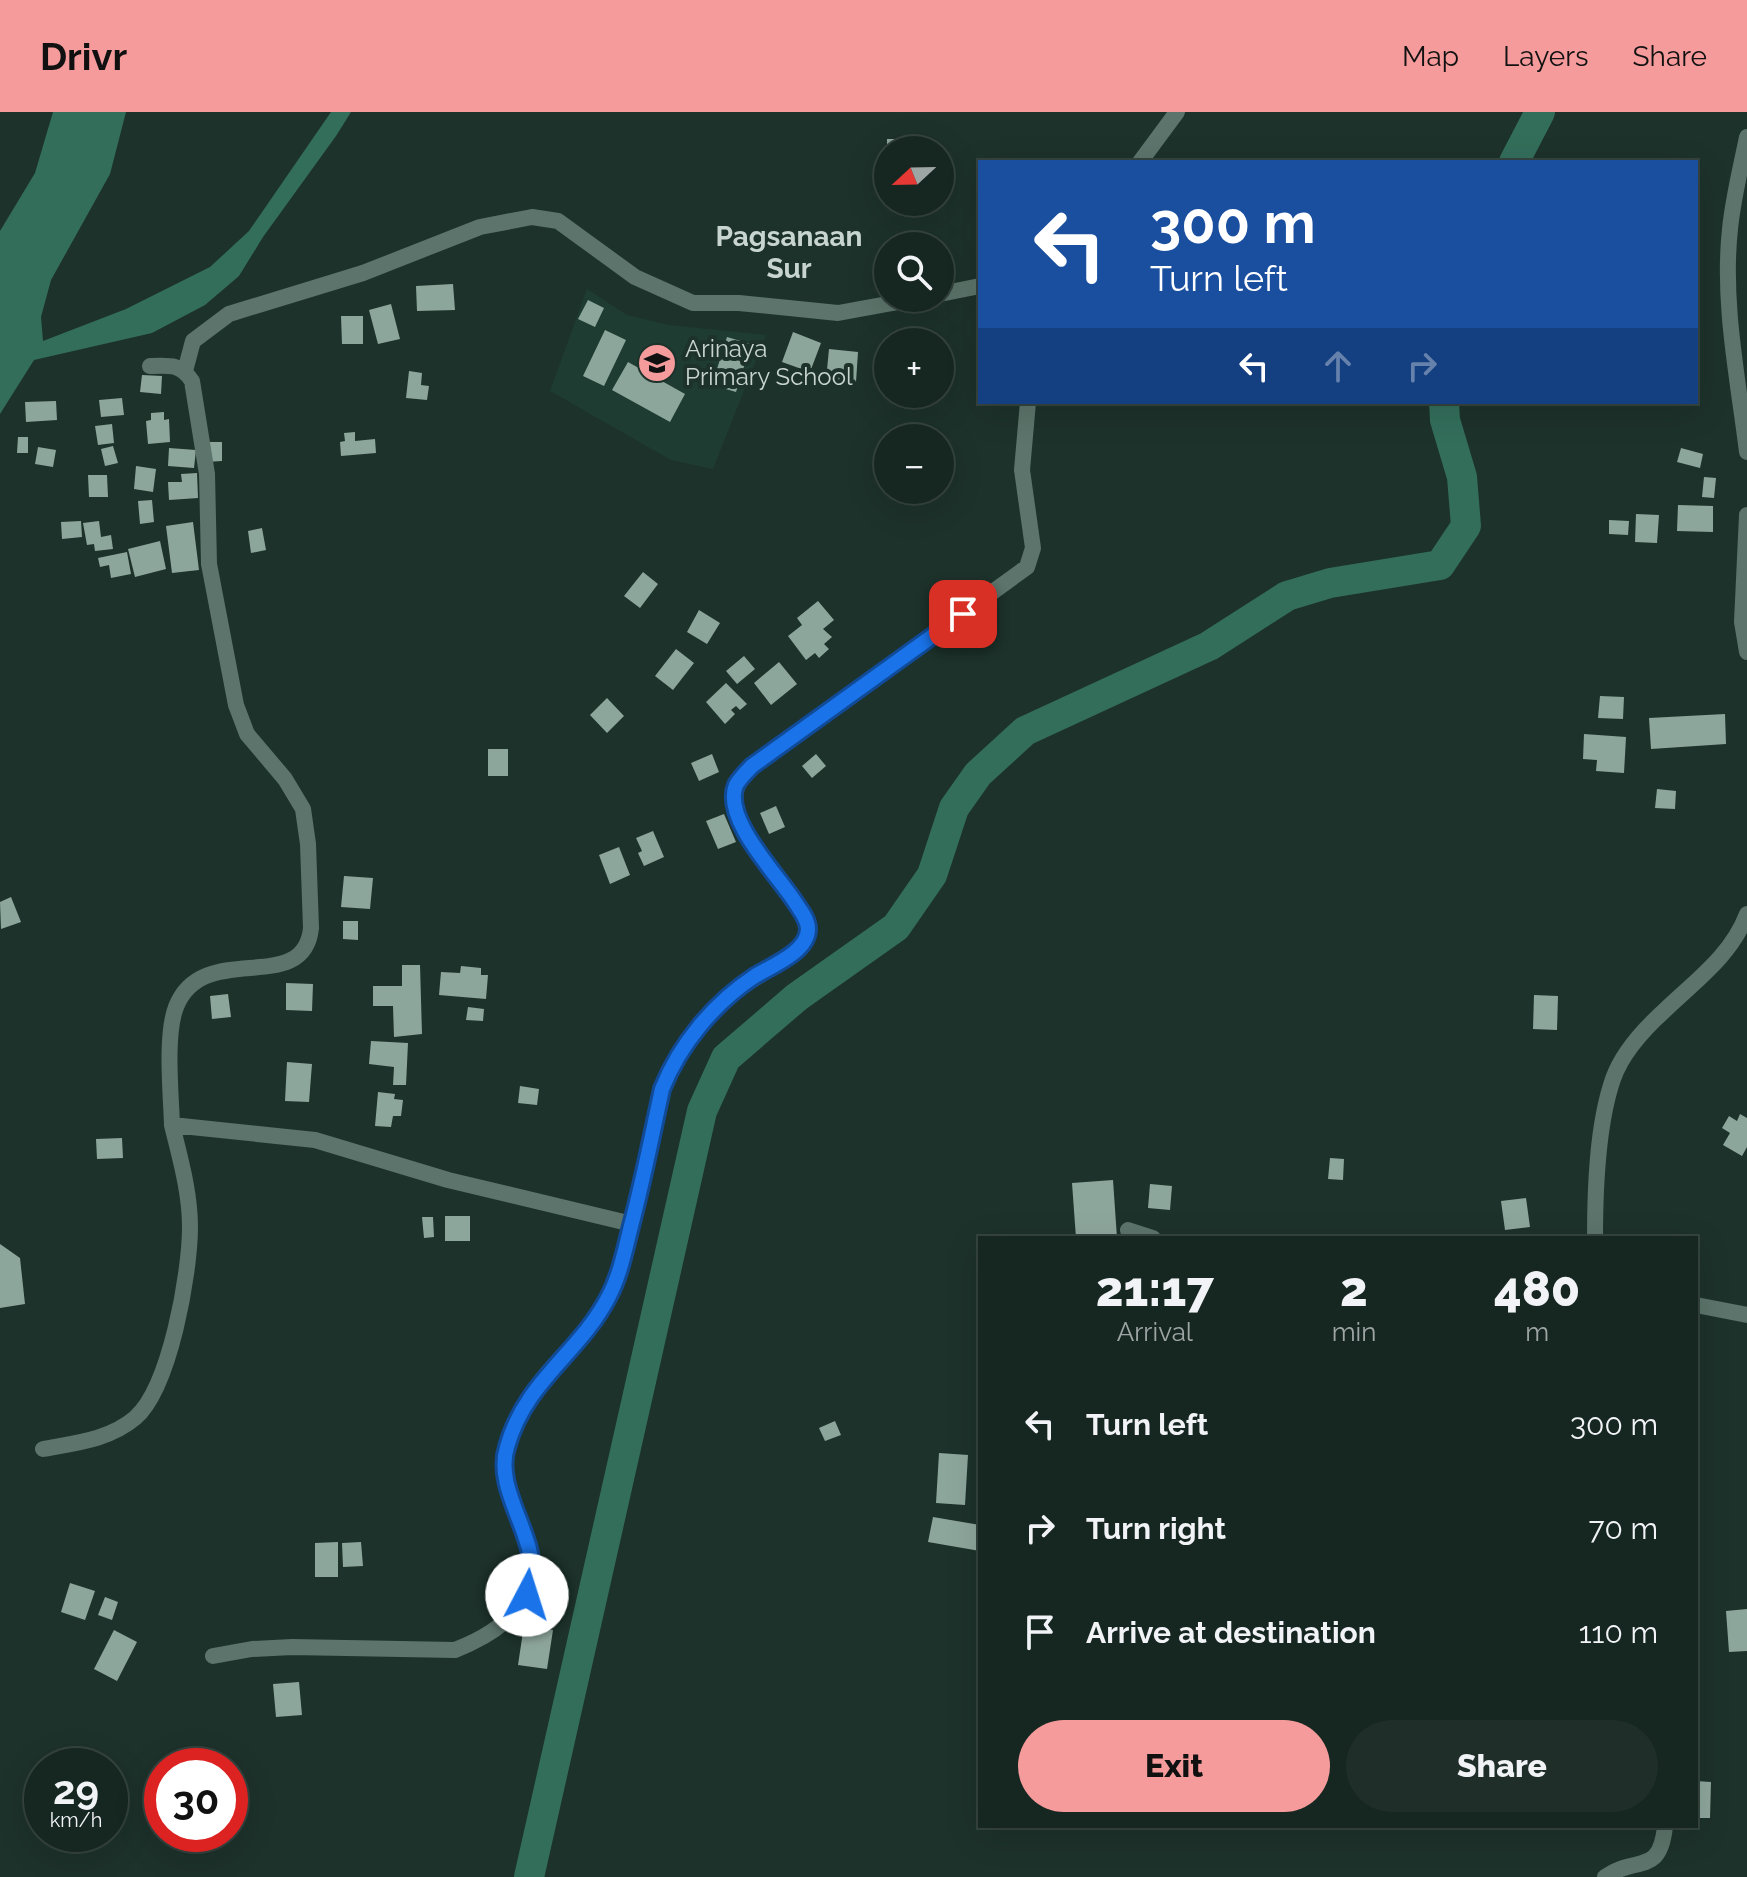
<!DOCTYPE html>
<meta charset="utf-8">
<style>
:root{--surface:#162620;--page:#1f2e29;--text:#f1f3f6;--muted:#9ea5a5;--line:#35433e;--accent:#f59b9b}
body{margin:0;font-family:Raleway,sans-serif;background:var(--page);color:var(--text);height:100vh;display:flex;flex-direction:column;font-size:30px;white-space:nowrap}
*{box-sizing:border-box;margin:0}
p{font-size:26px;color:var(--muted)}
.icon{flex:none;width:44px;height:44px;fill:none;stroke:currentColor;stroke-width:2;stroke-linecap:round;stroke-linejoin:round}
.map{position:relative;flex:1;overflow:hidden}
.drawer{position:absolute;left:978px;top:1124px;width:720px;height:592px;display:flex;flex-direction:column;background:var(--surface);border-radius:0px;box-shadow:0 8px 32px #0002,0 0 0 2px var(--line)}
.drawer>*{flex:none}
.banner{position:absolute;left:978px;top:48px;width:720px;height:244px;border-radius:0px;box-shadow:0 8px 32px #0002,0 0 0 2px var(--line);background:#1a4fa0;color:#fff;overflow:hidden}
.needle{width:52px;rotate:248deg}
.fabs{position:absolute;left:874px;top:24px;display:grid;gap:16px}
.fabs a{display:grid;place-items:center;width:80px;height:80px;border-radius:50%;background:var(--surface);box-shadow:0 8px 32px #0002,0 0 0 2px var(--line);font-size:40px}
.speed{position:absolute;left:24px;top:1636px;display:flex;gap:16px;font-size:40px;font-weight:700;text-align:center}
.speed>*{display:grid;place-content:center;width:104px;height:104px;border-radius:50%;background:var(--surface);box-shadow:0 8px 32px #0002,0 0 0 2px var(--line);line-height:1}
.speed small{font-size:20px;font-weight:400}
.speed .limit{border:12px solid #d22;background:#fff;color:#111}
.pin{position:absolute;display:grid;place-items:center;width:68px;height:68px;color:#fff;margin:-34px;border-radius:16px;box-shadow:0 4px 12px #0006}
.me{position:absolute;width:88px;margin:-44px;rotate:5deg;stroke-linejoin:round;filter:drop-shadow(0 0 6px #0008)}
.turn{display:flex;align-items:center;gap:28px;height:168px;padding:0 40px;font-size:36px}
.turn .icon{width:104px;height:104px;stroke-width:2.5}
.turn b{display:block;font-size:56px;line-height:68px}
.lanes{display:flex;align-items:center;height:76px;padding:0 40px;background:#0003;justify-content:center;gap:40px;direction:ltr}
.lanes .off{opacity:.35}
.eta{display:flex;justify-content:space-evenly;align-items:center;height:136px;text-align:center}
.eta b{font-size:48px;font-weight:800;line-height:56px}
.cta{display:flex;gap:16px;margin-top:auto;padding:16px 40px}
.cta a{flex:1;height:92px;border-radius:48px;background:var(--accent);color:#111;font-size:32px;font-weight:800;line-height:92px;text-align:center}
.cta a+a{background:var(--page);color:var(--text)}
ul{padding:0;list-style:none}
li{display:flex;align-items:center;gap:24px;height:104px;padding:0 40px}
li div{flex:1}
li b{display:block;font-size:30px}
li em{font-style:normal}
header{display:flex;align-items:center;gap:48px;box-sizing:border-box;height:112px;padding:0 40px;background:var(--accent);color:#111}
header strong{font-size:38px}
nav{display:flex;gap:44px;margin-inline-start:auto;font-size:28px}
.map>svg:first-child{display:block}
.built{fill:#1e3c32}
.water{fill:#336e5b}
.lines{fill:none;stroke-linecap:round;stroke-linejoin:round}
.river{stroke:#336e5b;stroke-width:30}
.building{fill:#8da69c}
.minor{stroke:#5c746b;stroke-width:16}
.route-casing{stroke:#114b97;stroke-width:20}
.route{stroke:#1a73e8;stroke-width:14}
.labels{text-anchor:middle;stroke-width:8;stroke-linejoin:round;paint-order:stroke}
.poi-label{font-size:24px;fill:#c8d4cf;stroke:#1d322b;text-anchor:start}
.quarter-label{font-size:28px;font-weight:bold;fill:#c8d4cf;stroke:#1d322b}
</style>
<header>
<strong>Drivr</strong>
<nav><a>Map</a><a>Layers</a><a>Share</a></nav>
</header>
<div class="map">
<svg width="1747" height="1765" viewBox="0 0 1747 1765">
<rect width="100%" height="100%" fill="#1d322b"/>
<path class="built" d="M587 177 627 203 669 213 766 223 713 357 671 348 550 279Z"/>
<path class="water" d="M53 0H126L110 62 51 168 41 205 43 229 126 197 210 155 249 119 331 0H351L336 24 263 125 239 164 205 193 152 221 34 248 0 302V119L35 61Z"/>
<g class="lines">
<path class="river" d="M1514 50 1540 0
M529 1765 702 999 726 946 797 885 896 815 932 763 954 696 978 662 1025 619 1209 534 1287 484 1330 471 1440 453 1466 414 1462 365 1445 308 1444 290"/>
</g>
<path class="building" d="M887 27H902V38H887Z
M453 172 455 198 417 199 416 174Z
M588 188 604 196 595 215 578 207Z
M391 192 400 227 378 232 369 198Z
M341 204H363V232H342Z
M605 218 626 228 604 274 583 264Z
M793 220 821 231 810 260 782 250Z
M727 225 751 232 736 280 712 273Z
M829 237 858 240 856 270 826 268Z
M628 250 685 282 670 310 612 278Z
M409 259 422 261 421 273 429 274 427 288 406 286Z
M142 263 162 264 161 282 140 280Z
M122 286 124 303 101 305 99 288Z
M56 289 57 308 26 310 25 290Z
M164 300V308L169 307 170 330 148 332 146 309 151 308V301Z
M112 312 114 331 98 333 95 314Z
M355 320V329L375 327 376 341 341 344 340 330 345 329 344 321Z
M18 325H28V341H17Z
M206 330H222V349L206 350Z
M113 334 118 351 105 354 101 337Z
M38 335 56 338 53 355 35 352Z
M169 336 196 338 194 356 168 354Z
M1681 336 1703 342 1700 356 1677 350Z
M136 354 156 357 153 380 134 377Z
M197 361 198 386 169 388 168 370H182L181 362Z
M88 363H107L108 385H89Z
M1704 365 1716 366 1714 386 1702 385Z
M152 388 154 410 140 412 138 389Z
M1678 393 1713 394V420L1677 419Z
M1636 402 1659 403 1657 431 1635 430Z
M1609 408 1629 409 1628 423 1609 422Z
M81 409 82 425 62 427 61 410Z
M99 409 101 425 111 423 113 437 95 439 94 432 87 433 83 411Z
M193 410 199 458 172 461 166 414Z
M262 416 266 438 251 441 248 419Z
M160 429 166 457 135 465 128 437Z
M127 440 131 462 111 466 109 453 100 455 98 446Z
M643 460 658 472 640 496 624 484Z
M818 489 834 508 823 517 832 525 824 532 829 537 819 546 815 541 806 548 788 524 802 513 797 506Z
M699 498 720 511 707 532 687 520Z
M676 537 694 551 673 578 655 564Z
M744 544 755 557 737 572 726 559Z
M779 550 797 572 771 593 754 571Z
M726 571 747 592 740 598 736 594 731 598 735 602 725 612 706 590Z
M1600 584 1624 585 1623 607 1598 606Z
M607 586 624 604 607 621 590 603Z
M1725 602 1726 632 1651 637 1649 606Z
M1584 622 1626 625 1624 661 1596 659 1597 648 1583 647Z
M488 637H508V664H488Z
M712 642 719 660 699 669 691 651Z
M816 642 826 654 812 666 802 654Z
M1657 677 1676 679 1675 697 1655 696Z
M776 694 785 715 769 722 760 701Z
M724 702 736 730 718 737 706 709Z
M653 719 664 745 644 754 638 741 642 739 636 726Z
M619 735 630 763 610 772 599 743Z
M344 764 373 766 370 797 341 795Z
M11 785 21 810 1 817 0 790Z
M343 809H358V828L343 827Z
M402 853H420L422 922 394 925 393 894H373V874H402Z
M461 854 481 856V863H488L486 887 439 883 441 860 460 861Z
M286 871 313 872 312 899 286 898Z
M228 882 231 905 212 907 210 884Z
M1534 883 1558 884 1557 918 1533 917Z
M468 895 484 897 483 909 466 908Z
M371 929 408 931 406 973H393L394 955 369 952Z
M287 950 312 952 309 990 285 989Z
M520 974 539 977 537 993 518 991Z
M378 980 395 982 394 987 403 988 401 1004H393L391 1015 375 1014Z
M1740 1002 1747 1006V1035L1742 1044 1723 1033 1730 1021 1722 1016 1729 1004 1737 1009Z
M122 1026 123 1046 97 1047 96 1027Z
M1330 1046 1344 1047 1343 1068 1328 1067Z
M1113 1068 1117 1126H1076L1072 1071Z
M1150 1072 1172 1074 1170 1098 1148 1096Z
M1526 1086 1530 1115 1505 1118 1501 1089Z
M445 1104H470V1129H445Z
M422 1105H433L434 1125 424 1126Z
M0 1132 20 1146 25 1192 0 1196Z
M835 1309 841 1323 825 1329 819 1316Z
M939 1341 968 1343 965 1393 936 1391Z
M933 1405 980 1413V1439L928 1430Z
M338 1430V1465H315V1431Z
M361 1430 363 1454 343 1455 342 1431Z
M70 1471 95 1479 85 1508 61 1500Z
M105 1485 118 1490 112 1508 98 1503Z
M1747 1497V1539L1729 1540 1726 1499Z
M524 1513 553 1518 547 1557 518 1553Z
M114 1518 137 1530 117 1569 94 1557Z
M299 1570 302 1603 276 1605 273 1572Z
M1696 1669 1711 1670 1710 1706H1696Z"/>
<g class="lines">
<path class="minor" d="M1747 25C1741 55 1733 86 1730 117 1722 191 1738 266 1747 340
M1140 50 1177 0
M940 182 980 174
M150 254C170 253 181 252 192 269L207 362 209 452 236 593 247 622 285 667 303 697 308 732 311 816C304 886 203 826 176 895 165 923 171 982 172 1013
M185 259 193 229 229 202 363 161 480 115 532 105 558 109 635 165 693 191H739L838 201 920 186
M1747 403 1742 510 1747 540
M1128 1118 1153 1126
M1595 1126C1595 1077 1597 1013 1613 967 1622 941 1643 918 1664 899 1695 869 1731 844 1747 802
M1696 1193 1747 1203
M43 1337C75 1331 109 1328 135 1306 170 1276 190 1161 190 1115 190 1080 180 1046 172 1013L315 1028 448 1068 632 1112
M213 1544 252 1537 292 1535 455 1538C511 1516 546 1482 524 1420 517 1399 506 1379 505 1357 503 1331 517 1305 530 1284 553 1247 594 1220 611 1179 626 1143 636 1102 644 1063 653 1021 657 974 682 937 696 916 716 897 735 880 752 865 805 842 808 819 809 809 802 800 797 792 791 784 786 775 780 767 756 733 709 694 752 654L1027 455 1033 436 1022 358 1028 290
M1605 1765C1636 1743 1660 1765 1665 1714"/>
</g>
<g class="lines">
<defs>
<path id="route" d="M527 1483C530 1468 533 1456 530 1441 523 1407 496 1370 507 1335 525 1269 580 1241 609 1184 620 1163 625 1138 631 1114 643 1069 652 1023 662 977 680 932 714 891 755 864 771 854 808 840 808 817 808 807 800 798 795 790 778 763 722 707 736 673 740 666 746 660 752 654L963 502"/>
</defs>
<use href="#route" class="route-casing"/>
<use href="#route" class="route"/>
</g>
<defs>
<symbol id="school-disc" viewBox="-11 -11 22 22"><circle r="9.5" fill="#f59b9b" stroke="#1d322b"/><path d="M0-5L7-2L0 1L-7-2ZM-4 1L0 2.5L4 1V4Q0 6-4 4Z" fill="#111"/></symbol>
</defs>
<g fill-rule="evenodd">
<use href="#school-disc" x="635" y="229" width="44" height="44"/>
</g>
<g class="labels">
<g class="poi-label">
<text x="685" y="245">Arinaya<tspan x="685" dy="28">Primary School</tspan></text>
</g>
<g class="quarter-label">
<text x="789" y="134">Pagsanaan<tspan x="789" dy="32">Sur</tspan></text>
</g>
</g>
</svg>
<div class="fabs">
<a><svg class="needle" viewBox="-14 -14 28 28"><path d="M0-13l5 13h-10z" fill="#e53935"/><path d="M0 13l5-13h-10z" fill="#9ea5a5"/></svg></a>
<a><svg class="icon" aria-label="search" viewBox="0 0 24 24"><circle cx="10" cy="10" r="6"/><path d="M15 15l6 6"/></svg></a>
<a>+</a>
<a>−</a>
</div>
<div class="speed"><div>29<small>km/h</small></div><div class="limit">30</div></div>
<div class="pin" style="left:963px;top:502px;background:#d93025"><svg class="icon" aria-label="arrive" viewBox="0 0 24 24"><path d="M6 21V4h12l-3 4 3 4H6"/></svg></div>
<svg class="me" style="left:527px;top:1483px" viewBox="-20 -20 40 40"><circle r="19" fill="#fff"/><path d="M0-13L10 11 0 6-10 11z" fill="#1a73e8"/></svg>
<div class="banner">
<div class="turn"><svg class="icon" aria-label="left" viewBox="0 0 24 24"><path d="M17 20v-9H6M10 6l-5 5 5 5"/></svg><div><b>300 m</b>Turn left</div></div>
<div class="lanes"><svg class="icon" aria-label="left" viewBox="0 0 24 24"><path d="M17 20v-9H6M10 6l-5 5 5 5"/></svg><svg class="icon off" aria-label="ahead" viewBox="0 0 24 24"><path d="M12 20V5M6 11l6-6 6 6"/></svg><svg class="icon off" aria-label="right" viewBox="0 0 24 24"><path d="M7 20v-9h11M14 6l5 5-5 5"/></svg></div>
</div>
<section class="drawer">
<div class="eta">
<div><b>21:17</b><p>Arrival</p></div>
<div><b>2</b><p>min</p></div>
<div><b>480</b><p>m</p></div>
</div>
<ul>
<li><svg class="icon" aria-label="left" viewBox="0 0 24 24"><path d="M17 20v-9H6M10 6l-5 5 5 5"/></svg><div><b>Turn left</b></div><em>300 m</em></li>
<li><svg class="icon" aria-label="right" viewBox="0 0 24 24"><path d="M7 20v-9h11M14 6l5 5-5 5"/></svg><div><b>Turn right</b></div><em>70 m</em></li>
<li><svg class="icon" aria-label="arrive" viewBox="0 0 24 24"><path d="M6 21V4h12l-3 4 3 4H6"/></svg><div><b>Arrive at destination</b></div><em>110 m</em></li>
</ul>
<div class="cta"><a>Exit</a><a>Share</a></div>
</section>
</div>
